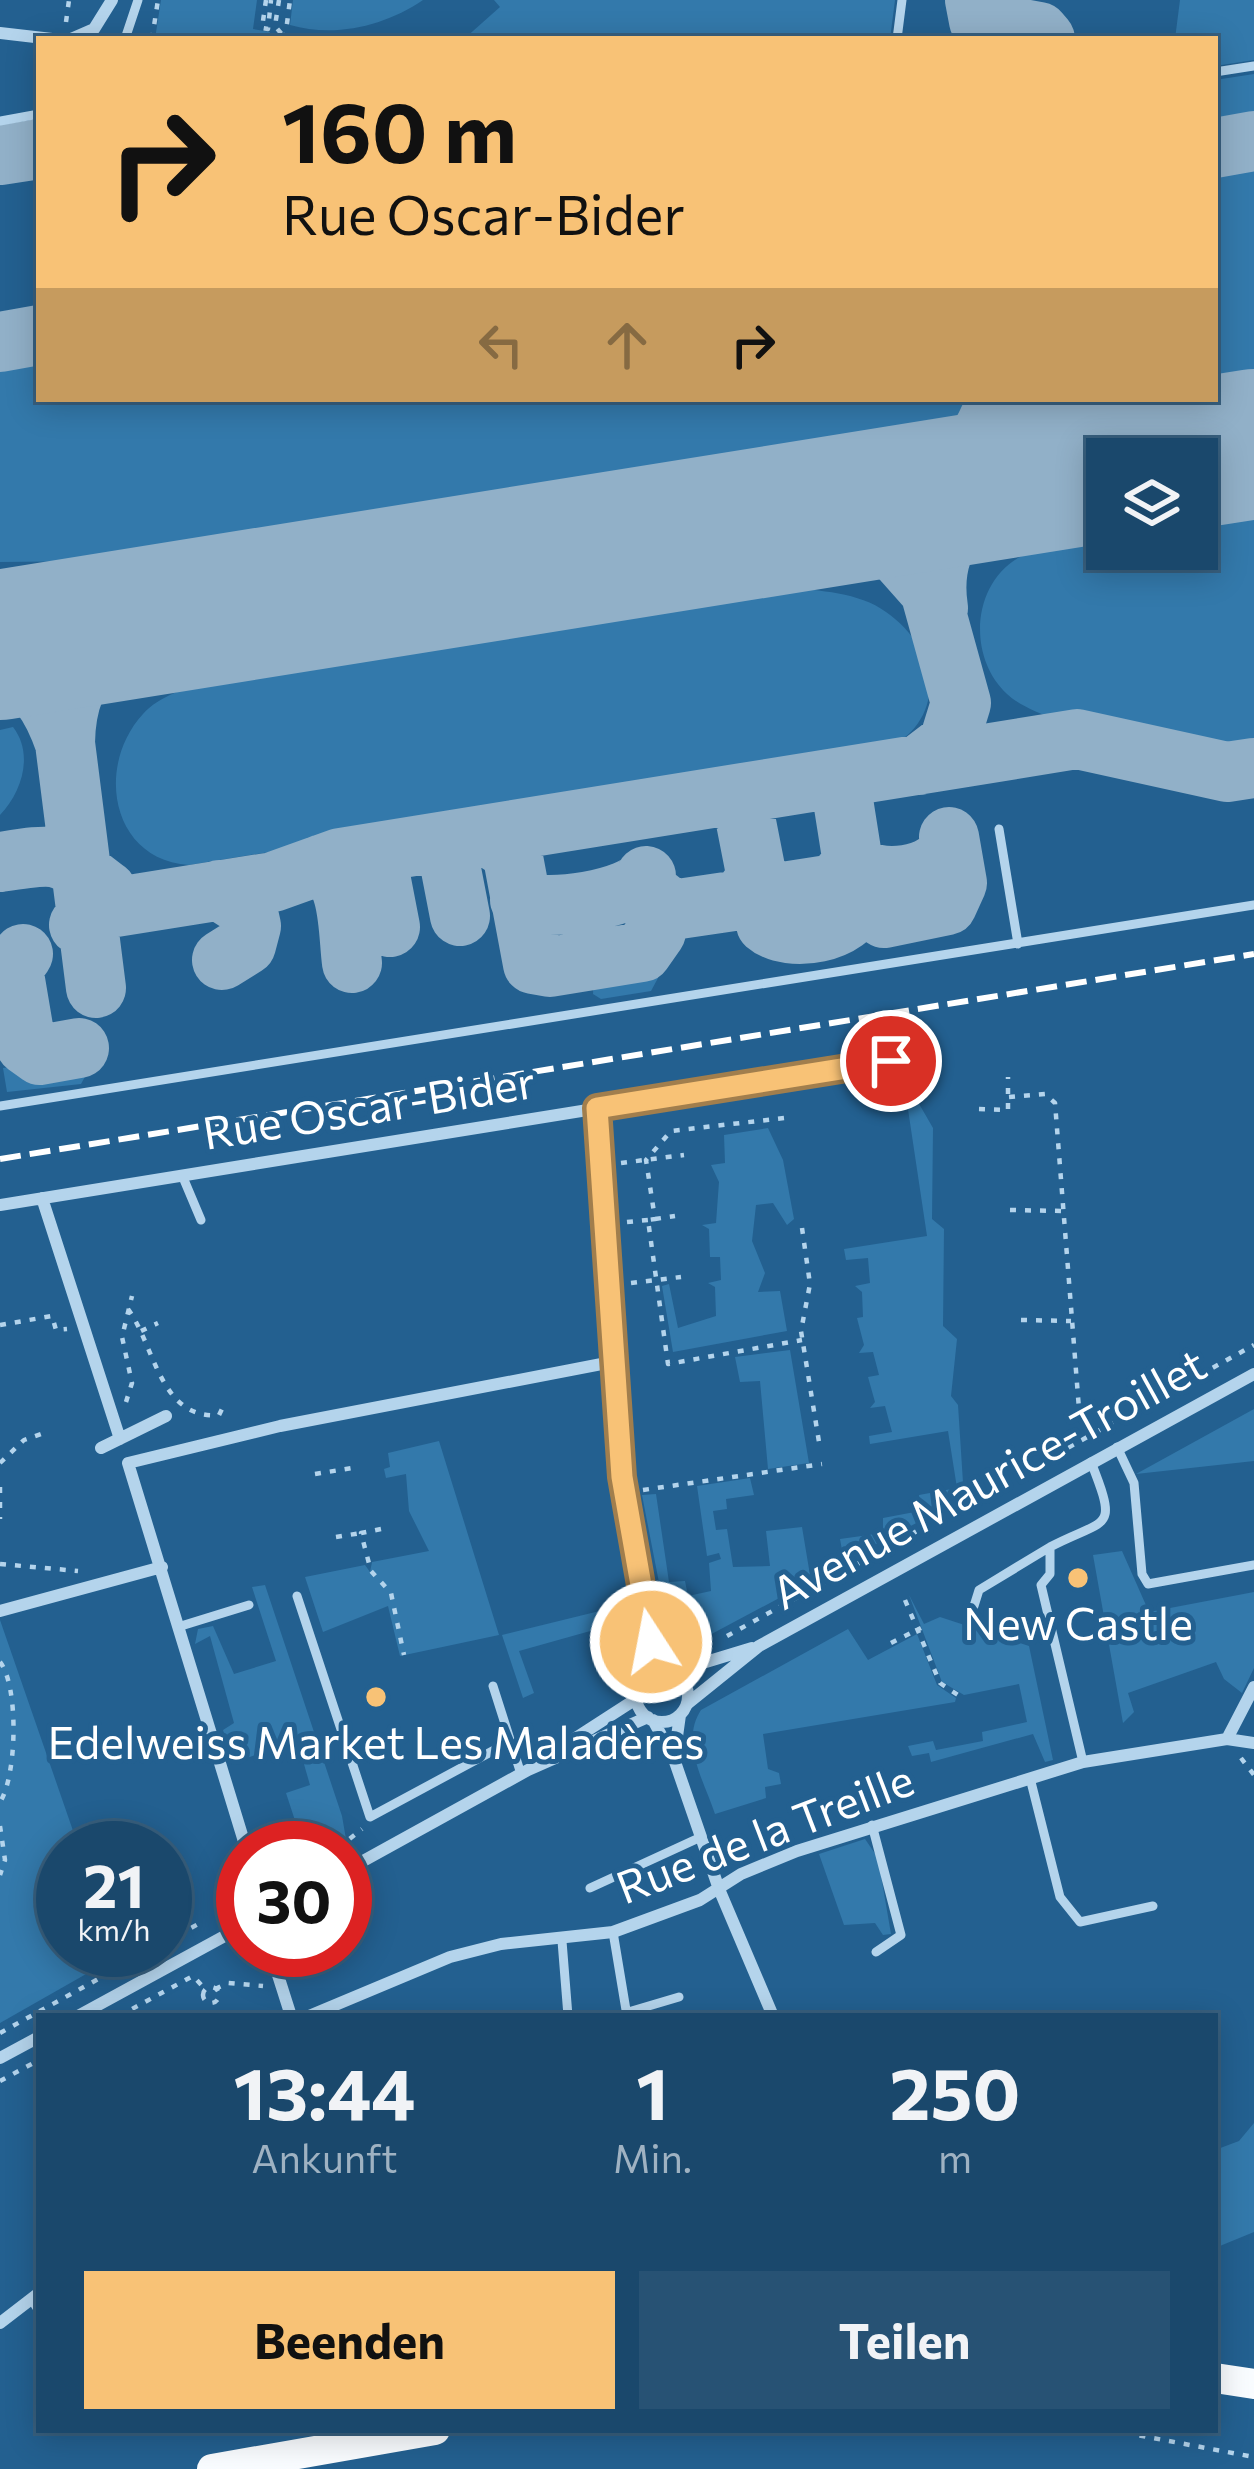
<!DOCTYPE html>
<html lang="de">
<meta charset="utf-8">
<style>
:root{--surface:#1a486c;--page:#275274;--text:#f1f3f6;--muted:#9fb2c2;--line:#38607f;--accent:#f8c276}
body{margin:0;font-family:Commissioner,sans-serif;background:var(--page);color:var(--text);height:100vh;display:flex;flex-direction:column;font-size:45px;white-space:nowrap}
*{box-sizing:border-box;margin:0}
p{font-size:39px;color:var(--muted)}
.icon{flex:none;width:66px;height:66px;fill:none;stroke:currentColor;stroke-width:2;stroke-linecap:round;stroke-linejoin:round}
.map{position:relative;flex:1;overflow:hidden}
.drawer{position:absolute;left:36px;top:2013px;width:1182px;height:420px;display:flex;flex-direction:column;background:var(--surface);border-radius:0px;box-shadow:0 6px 30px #0003,0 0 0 3px var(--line)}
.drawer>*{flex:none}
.guide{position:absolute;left:36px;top:36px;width:1182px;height:366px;border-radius:0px;box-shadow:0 6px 30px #0003,0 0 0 3px var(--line);background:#f8c276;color:#111;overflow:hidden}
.tools{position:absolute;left:1086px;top:438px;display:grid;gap:24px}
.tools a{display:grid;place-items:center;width:132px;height:132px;border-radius:0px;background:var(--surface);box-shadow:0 6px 30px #0003,0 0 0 3px var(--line);font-size:60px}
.speed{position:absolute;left:36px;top:1821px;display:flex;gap:24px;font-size:60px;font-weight:700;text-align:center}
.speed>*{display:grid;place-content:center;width:156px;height:156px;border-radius:50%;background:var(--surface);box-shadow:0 6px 30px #0003,0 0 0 3px var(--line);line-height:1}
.speed small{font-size:30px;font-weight:400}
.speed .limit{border:18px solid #d22;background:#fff;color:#111}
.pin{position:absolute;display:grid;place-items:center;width:102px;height:102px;color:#fff;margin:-51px;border:6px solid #fff;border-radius:50%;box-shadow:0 3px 12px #0007}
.me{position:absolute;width:132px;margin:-66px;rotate:349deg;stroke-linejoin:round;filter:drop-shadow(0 0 9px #0008)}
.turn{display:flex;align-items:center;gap:42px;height:252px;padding:0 48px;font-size:54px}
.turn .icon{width:156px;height:156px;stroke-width:2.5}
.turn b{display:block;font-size:84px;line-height:102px}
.lanes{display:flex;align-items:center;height:114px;padding:0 48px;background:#0003;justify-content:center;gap:60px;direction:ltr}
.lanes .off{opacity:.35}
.eta{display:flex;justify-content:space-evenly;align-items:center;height:204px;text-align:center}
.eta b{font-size:72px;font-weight:700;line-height:84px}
.button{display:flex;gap:24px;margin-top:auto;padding:24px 48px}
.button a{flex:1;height:138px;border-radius:0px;background:var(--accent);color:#111;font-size:48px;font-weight:700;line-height:138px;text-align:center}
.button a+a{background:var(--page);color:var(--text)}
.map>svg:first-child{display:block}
.green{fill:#3379ab}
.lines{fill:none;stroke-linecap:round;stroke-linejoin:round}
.taxiway{stroke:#91b0c8;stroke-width:60}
.runway{stroke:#91b0c8;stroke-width:150}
.path{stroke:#b4d4ec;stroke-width:4.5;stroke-dasharray:6 9;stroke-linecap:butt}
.service{stroke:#b4d4ec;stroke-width:9}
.minor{stroke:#b4d4ec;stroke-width:12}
.primary{stroke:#f9fcff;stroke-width:30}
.rail{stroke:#fff;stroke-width:6;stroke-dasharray:21 9;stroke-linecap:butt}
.route-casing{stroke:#a17e4d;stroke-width:30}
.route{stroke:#f8c276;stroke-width:21}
.poi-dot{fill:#f8c276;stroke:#236090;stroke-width:4.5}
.labels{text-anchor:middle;stroke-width:10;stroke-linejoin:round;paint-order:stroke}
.street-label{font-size:45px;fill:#fff;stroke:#236090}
.poi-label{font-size:45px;fill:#fff;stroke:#236090}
</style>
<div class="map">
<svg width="1254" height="2469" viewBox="0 0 1254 2469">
<rect width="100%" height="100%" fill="#236090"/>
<path class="green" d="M161 0H257L253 29 270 32 269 39H155Z
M293 0H423C385 26 335 38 290 25Z
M494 0H895L890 39H464L500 7Z
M1180 0H1254V60L1215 66V39H1175Z
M1254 74V125L1215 131V80Z
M1254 160V376L1215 382V166Z
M39 352V399H976L956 423 100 561 0 562V358Z
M1254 512V753C1205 760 1044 729 1007 694 968 658 971 586 1018 558 1044 543 1078 540 1107 535V549H1197V521Z
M787 587C819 591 859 592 886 612 942 651 948 723 881 752L189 865C111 860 95 766 143 714 159 696 187 688 210 679Z
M13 727C34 754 22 792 0 815V730Z
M653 966 658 978 651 991 601 999 593 994 594 975Z
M81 1056 87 1073 81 1084 7 1092 3 1068Z
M903 1076 933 1128 932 1219 944 1229 943 1326 957 1339 951 1396 958 1405 964 1498 844 1561 840 1539 883 1533V1518L920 1511 919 1495 957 1488 948 1431 870 1444 869 1436 892 1432 885 1406 870 1408 875 1402 868 1377 879 1375 873 1352 859 1353 864 1345 857 1318 863 1317 862 1292 855 1286 870 1283 868 1258 846 1260 844 1249 927 1236Z
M768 1128 783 1160 794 1219 787 1225 773 1203 756 1205 752 1241 765 1273 758 1292 780 1291 787 1331 673 1352 662 1286 669 1284 678 1328 716 1316 715 1287 708 1283 721 1280 720 1257H710L709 1229 702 1225 716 1223 719 1182 711 1165 725 1163 724 1135Z
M790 1350 809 1463 768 1469 760 1381 740 1382 735 1357Z
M1254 1409V1461L1136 1474Z
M439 1441 499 1635 400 1656 388 1606 323 1632 305 1577 365 1565 370 1572 372 1562 429 1551 409 1511 406 1474 386 1478 384 1469 390 1467 388 1453Z
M750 1478 754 1495 726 1499 727 1509 713 1511 716 1530 727 1529 733 1567 770 1566 766 1531 802 1527 811 1581 691 1645 668 1629 642 1495 656 1494 669 1582 685 1581 688 1596 711 1591 709 1563 721 1559 719 1553 707 1556 697 1486Z
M1122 1551 1149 1612 1254 1592V1668L1242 1693 1224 1679 1216 1662 1128 1693 1134 1712 1123 1723 1093 1555Z
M265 1585 342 1816 346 1839 324 1848H304L286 1793 310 1785 297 1740 233 1763 223 1730 234 1723 210 1636 195 1644 198 1629 213 1626 234 1674 276 1661 252 1587Z
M909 1595 924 1624 940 1617 1029 1646 1053 1760 1045 1762 1033 1734 931 1762 929 1753 912 1756 908 1746 933 1741 936 1750 983 1741 982 1732 1027 1722 1019 1684 964 1695 942 1682Z
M624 1605 634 1651 625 1680 607 1652 601 1628 519 1651 534 1693 523 1698 502 1635Z
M0 1620 79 1848H63V1950H114L116 1957 0 2023Z
M848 1629 868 1660 917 1634 937 1685 956 1698 955 1702 763 1734 768 1769 779 1773 781 1784 765 1787 766 1798 715 1814C704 1781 680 1742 701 1710Z
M865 1839 878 1858 891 1934 883 1935 875 1923 844 1925 819 1854Z
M1254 2123V2232L1215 2248V2150L1239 2141Z"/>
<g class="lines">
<path class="taxiway" d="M975 0 979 21 1039 32 1045 39
M1215 148 1254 141
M0 155 39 149
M0 342 39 335
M902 500C953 480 979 450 997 399
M771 521 809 520 860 530 891 547 930 591 961 703 949 742 919 765
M938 608C927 536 973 497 1036 478
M0 662C36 681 52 705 65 743
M722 797 739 806 745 817 766 924C789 944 852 933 859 901L843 800 836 788 820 782
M486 835 512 852 533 964 550 967 642 952 656 932
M431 844 448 854 460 916
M362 855 378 865 390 927
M0 862C64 852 57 853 107 891
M320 865C351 876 348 934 352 963
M219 890 247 908 251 926 246 945 222 960
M649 892 672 910 740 900 756 879 777 893 835 884 853 862C874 887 942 877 950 845
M520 900C542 913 635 899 646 876
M859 901 884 918 947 905 957 883 949 837
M79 925 104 909 273 882 340 858 1077 739 1227 772 1254 768
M23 954 13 968 26 1045 40 1055 79 1048
M96 988 65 743C66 657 117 634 190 614"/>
<path class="runway" d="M1159 459 1254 444
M0 645 1107 467"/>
<path class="path" d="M266 0 262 28 268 29 271 0
M279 0 275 26 285 38
M66 22 69 0
M152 39 158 0
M285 39 290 0
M1009 1097 1045 1094 1055 1103 1079 1409
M979 1109 1008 1110V1077
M784 1118 671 1131 646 1160 655 1219 648 1220 668 1364 802 1340
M621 1163 684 1155
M1010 1210 1063 1211
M655 1219 675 1216
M627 1222 648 1220
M802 1228 810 1284 801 1331 819 1442
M631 1283 681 1277
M128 1309C155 1346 160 1420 219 1415L224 1405
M1021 1320 1071 1321
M0 1325 52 1316 56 1330 67 1329
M141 1331 158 1323
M126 1402 132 1383 122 1337 132 1296
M0 1463 24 1440 44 1433
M315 1474 352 1468
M0 1487V1519
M643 1490 822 1464
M381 1529 361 1533 371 1571 391 1593 404 1655
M336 1537 361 1533
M0 1564 78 1571
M905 1600 940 1683 961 1697
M727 1636 1254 1345
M891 1643 921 1628
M0 1662C19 1686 17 1776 0 1802
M1241 1758 1254 1775
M0 1826 5 1860 0 1875
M338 1848 362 1829
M165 1942 202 1922
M203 1995a8 8 0 1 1 16 0a8 8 0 1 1-16 0Z
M215 1989 228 1983 263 1986
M119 2016 193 1976 206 1990
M0 2033 151 1950
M0 2081 39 2060
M1110 2430 1254 2457"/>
<path class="service" d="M125 39 138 0
M897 39 902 0
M1215 72 1254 66
M0 121 39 114
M999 829 1018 944
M0 1106 1254 905
M182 1175 201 1220
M1117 1447 1134 1483 1142 1574 1148 1584 1254 1565
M297 1596 370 1817 511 1741
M974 1606 979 1590 1050 1547
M181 1626 249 1605
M493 1686 521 1774
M1083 1762 1041 1585 1050 1574V1547C1107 1517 1119 1533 1091 1462
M1030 1778 1060 1897 1080 1922 1153 1906
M872 1825 901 1935 876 1952
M590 1888 701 1837
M613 1932 627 2016
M562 1941 568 2016
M625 2013 679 1997
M32 2300 39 2311"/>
<path class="minor" d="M0 33 52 39
M71 39 94 29 112 0
M597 1108 623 1477 651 1642 667 1670
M42 1198 120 1439
M0 1205 891 1061
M101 1448 166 1416
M0 1611 162 1567
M636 1696a26 26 0 1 1 52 0a26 26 0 1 1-52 0Z
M673 1672 752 1648
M687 1704 759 1646 1254 1374
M653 1720 674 1759 719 1889 773 2016
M1227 1739 1254 1687
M554 1752 636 1699
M674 1758 680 1715
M246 1848 128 1463 280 1426 617 1361
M345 1871 528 1770 648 1717
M270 1950 291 2016
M78 2016 243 1926
M309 2016 450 1957 501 1944 613 1932 700 1900 741 1874 797 1851 1083 1762 1227 1739 1254 1743
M0 2058 39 2037
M0 2323 39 2293"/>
<path class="primary" d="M1215 2378 1254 2384
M212 2469 435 2430"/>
<path class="rail" d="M0 1159 1254 954"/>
</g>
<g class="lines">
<defs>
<path id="route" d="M651 1642 622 1477 597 1108 891 1061"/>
</defs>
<use href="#route" class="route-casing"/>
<use href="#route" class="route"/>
</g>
<g class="poi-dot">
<circle cx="1078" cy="1578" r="12"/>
<circle cx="376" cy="1697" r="12"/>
</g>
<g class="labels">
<g class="street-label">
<text transform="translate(369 1108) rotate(-9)" y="16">Rue Oscar-Bider</text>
<text transform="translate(989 1479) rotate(-29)" y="16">Avenue Maurice-Troillet</text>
<text transform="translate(765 1834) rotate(-21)" y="16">Rue de la Treille</text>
</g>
<g class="poi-label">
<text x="1078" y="1640">New Castle</text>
<text x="376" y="1759">Edelweiss Market Les Maladères</text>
</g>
</g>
</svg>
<div class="tools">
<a><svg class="icon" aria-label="layers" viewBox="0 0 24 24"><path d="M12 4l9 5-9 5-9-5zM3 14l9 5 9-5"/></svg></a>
</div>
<div class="speed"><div>21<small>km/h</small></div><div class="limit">30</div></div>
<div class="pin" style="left:891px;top:1061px;background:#d93025"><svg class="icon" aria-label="arrive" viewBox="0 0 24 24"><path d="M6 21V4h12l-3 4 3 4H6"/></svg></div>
<svg class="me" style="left:651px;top:1642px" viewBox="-20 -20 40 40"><circle r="17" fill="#f8c276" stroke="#fff" stroke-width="3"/><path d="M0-11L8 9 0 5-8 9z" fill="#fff"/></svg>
<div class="guide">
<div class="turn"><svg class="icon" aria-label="right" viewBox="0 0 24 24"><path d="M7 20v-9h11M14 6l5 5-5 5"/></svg><div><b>160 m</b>Rue Oscar-Bider</div></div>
<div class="lanes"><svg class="icon off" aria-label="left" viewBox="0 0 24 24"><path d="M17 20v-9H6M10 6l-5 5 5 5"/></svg><svg class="icon off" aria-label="ahead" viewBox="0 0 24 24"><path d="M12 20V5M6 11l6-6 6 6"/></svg><svg class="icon" aria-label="right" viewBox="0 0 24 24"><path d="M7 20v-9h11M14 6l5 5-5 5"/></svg></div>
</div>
<section class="drawer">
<div class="eta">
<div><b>13:44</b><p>Ankunft</p></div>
<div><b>1</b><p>Min.</p></div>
<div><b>250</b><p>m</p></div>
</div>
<div class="button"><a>Beenden</a><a>Teilen</a></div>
</section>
</div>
